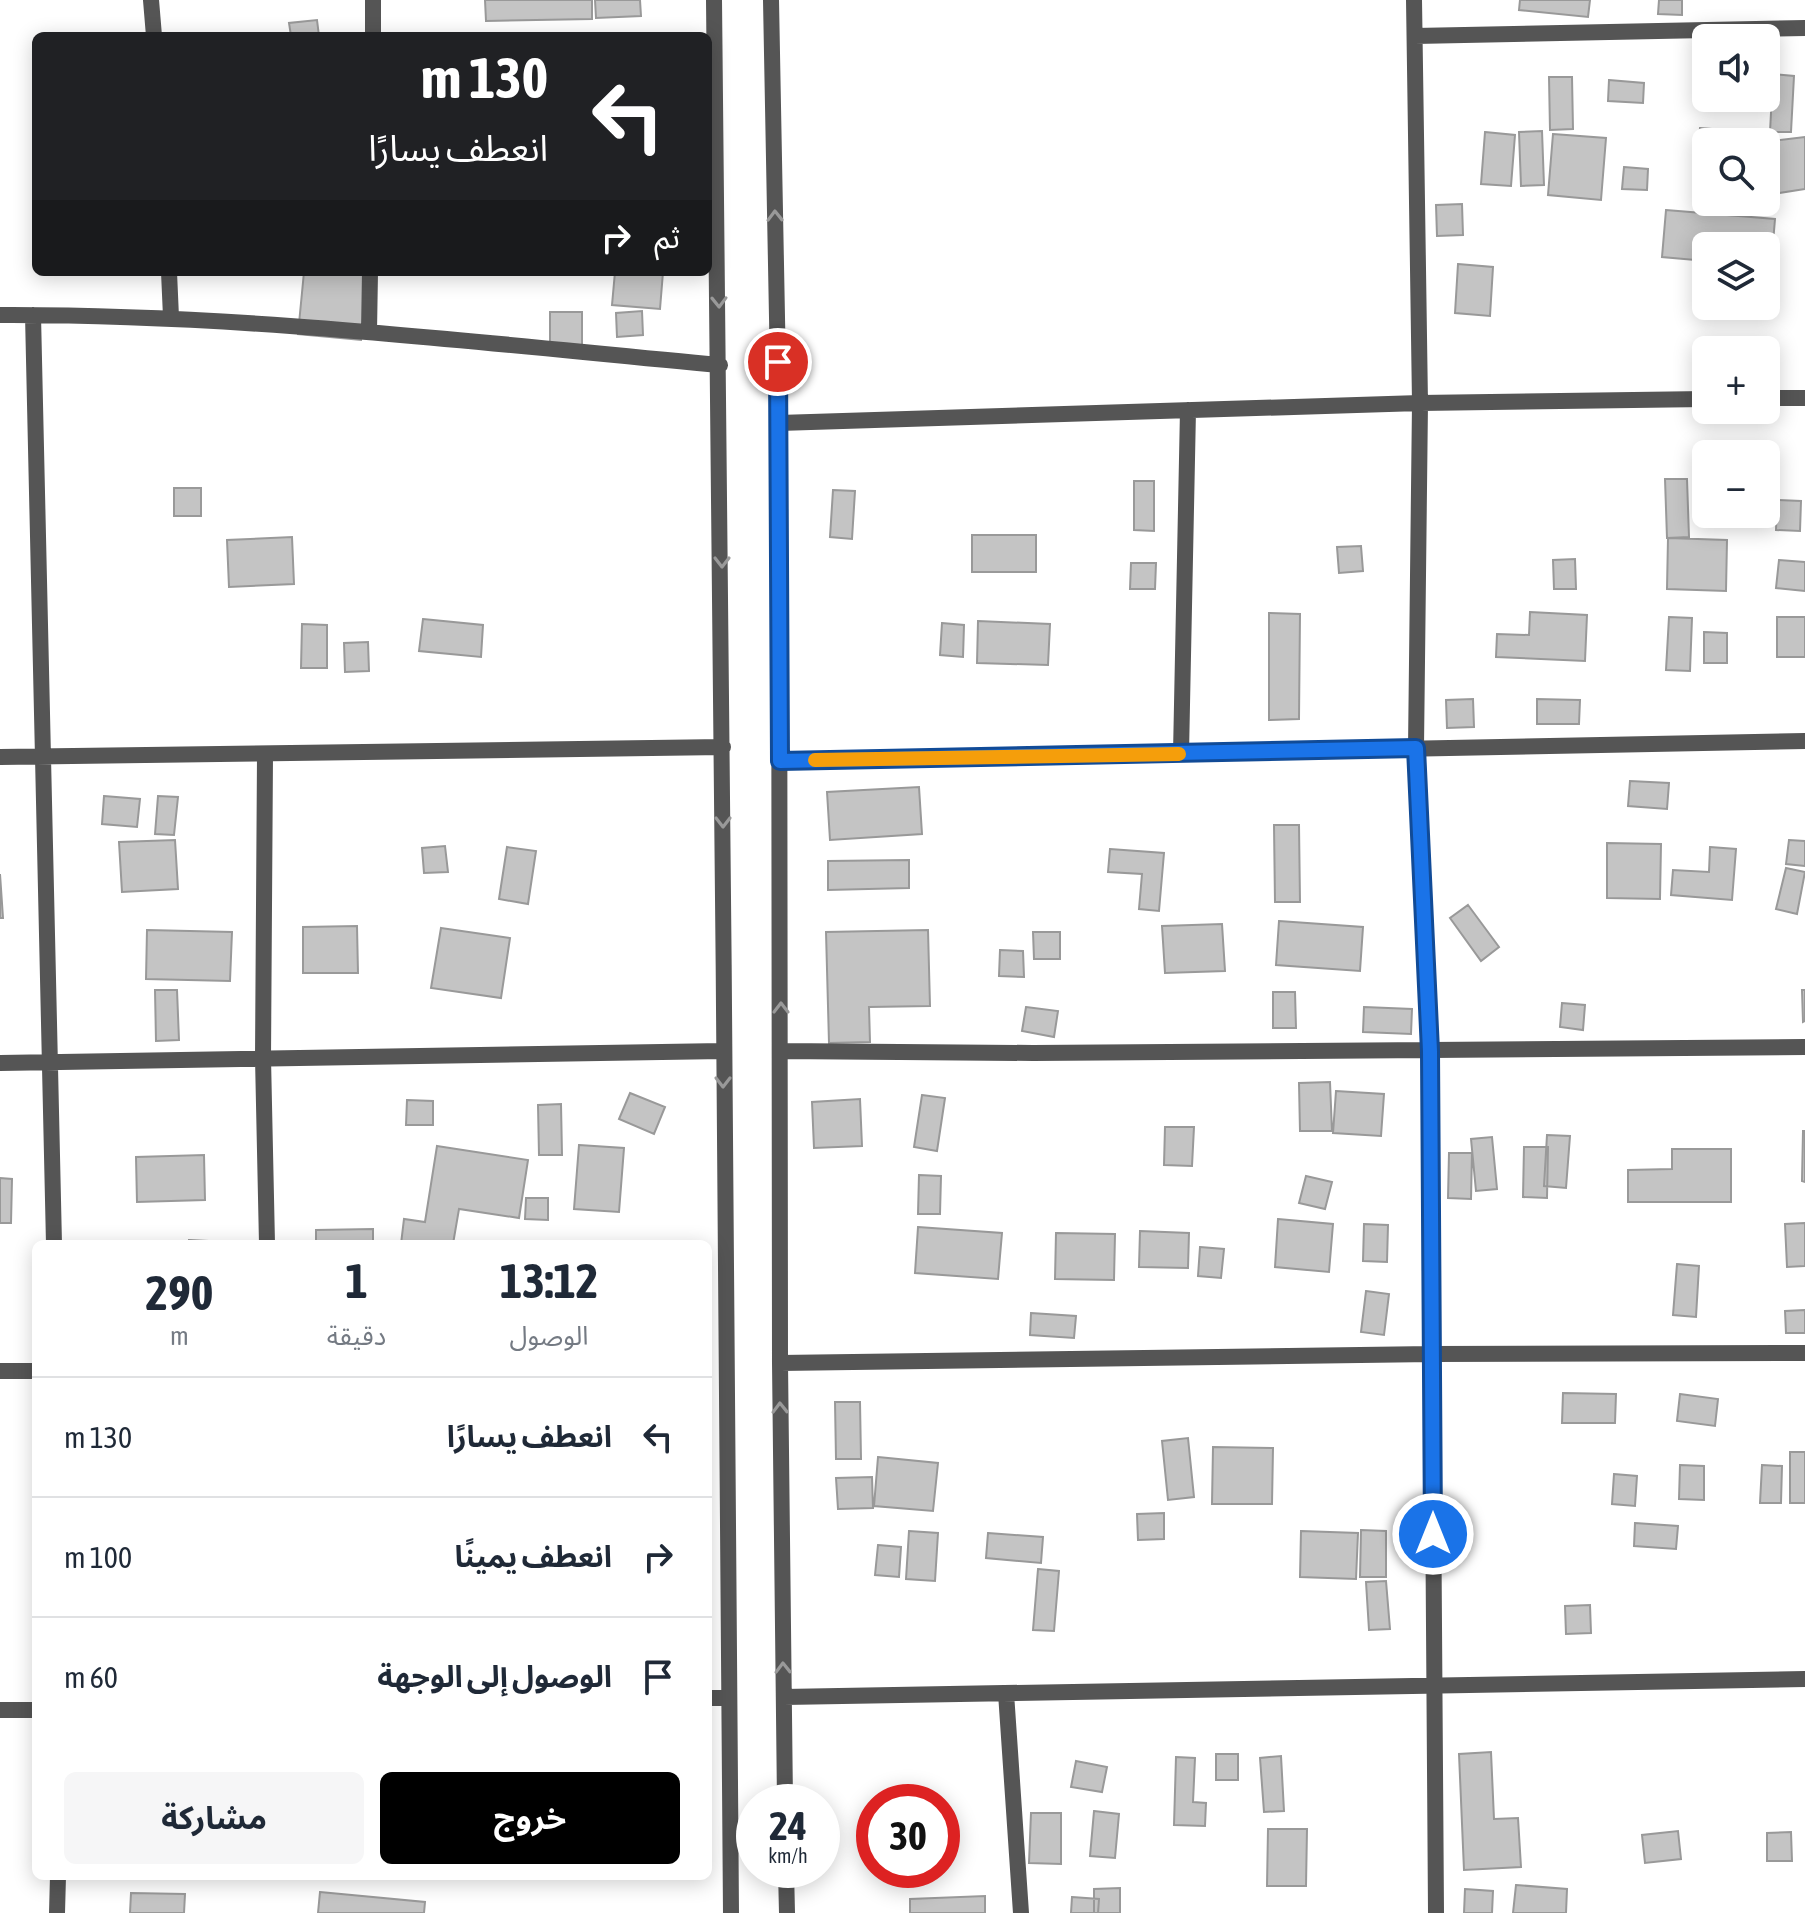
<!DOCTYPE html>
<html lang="ar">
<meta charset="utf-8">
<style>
:root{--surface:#fff;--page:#f6f6f7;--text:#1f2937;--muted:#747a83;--line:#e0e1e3;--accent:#000}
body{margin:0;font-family:"Asap Condensed","Noto Sans Arabic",sans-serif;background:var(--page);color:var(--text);direction:rtl;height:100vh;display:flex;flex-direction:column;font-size:30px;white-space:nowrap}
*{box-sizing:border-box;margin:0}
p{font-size:26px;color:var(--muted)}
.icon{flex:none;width:44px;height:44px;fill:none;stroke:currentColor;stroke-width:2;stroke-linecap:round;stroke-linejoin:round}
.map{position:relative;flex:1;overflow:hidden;direction:ltr}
.sheet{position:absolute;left:32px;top:1240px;width:680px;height:640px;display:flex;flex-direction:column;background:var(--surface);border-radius:12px;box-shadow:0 4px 20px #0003;direction:rtl}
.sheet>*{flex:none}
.guide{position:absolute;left:32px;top:32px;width:680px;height:244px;border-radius:12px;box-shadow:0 4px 20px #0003;direction:rtl;background:#202124;color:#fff;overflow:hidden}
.fabs{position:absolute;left:1692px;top:24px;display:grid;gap:16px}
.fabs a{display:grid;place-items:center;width:88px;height:88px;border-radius:12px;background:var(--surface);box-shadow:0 4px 20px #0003;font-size:40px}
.speed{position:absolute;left:736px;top:1784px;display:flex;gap:16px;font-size:40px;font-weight:700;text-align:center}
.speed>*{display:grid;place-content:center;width:104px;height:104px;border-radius:50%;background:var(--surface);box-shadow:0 4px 20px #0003;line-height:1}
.speed small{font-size:20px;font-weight:400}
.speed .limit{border:12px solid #d22;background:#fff;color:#111}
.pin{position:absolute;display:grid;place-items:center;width:68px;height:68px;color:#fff;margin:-34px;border:4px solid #fff;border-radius:50%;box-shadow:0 2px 8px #0007}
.me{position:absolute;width:88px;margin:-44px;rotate:0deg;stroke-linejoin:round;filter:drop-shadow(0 0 6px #0008)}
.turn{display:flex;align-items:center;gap:28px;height:168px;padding:0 32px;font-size:36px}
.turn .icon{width:104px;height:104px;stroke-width:2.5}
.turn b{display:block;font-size:56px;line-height:68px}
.then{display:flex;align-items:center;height:76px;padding:0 32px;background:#0003;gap:16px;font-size:30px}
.eta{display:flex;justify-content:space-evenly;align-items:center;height:136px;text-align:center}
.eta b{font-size:48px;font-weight:700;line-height:56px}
.action{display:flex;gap:16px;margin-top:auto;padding:16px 32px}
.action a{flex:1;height:92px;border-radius:12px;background:var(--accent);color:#fff;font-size:32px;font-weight:700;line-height:92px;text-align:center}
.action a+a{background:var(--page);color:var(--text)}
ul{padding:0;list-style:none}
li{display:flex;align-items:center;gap:24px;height:120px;padding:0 32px;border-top:2px solid var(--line)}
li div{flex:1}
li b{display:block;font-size:30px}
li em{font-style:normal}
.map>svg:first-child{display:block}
.building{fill:#c4c4c4;stroke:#999;stroke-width:2}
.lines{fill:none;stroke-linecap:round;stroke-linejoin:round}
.minor{stroke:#555;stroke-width:16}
.oneway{stroke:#999}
.route-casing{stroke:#114b97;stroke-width:20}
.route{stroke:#1a73e8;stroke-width:14}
.slow{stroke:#f59e0b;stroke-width:14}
</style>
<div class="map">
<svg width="1805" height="1913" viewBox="0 0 1805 1913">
<rect width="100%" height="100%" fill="#fff"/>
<path class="building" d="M485 0H592V19L486 21Z
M595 0H640L641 16 596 18Z
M1520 0H1590L1588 17 1519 10Z
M1659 0H1682V15L1658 14Z
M317 20 319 36H291L289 23Z
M1773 74 1794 76 1791 132H1770Z
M1549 77H1572L1573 129 1550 130Z
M1609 80 1644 83 1643 103 1608 101Z
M1700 128 1723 130 1722 142H1706V158L1697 157Z
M1542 131 1544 185 1521 186 1519 132Z
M1485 132 1515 135 1511 186 1481 184Z
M1553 134 1606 138 1601 200 1548 195Z
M1805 137V189L1779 193 1772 141Z
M1624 167 1648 169 1647 190 1622 189Z
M1462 204 1463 235 1437 236 1436 205Z
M1666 210 1775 219 1771 267H1766V246H1706V261L1662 257Z
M1458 264 1493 267 1490 316 1455 313Z
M304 272H367L361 340 298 334Z
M615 272H663L660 309 612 305Z
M642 311 643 335 617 337 616 313Z
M550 312H582V346L550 345Z
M1665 479H1687L1689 537 1667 538Z
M1766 480H1776L1775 513H1766Z
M1134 481H1154V531L1134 530Z
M174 488H201V516H174Z
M833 490 855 491 852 539 830 537Z
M1777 500 1801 501 1800 531 1776 530Z
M972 535H1036V572H972Z
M292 537 294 584 229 587 227 540Z
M1668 538 1727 540 1726 591 1667 589Z
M1361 546 1363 571 1339 573 1337 547Z
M1575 559 1576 589H1554L1553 560Z
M1779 560 1805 562V591L1776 588Z
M1131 563H1156L1155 589H1130Z
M1530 612 1587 615 1585 661 1496 657 1497 634 1529 635Z
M1269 613 1300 614 1299 719 1269 720Z
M1669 617 1692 618 1690 671 1666 670Z
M1777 617H1805V657H1777Z
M423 619 483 625 481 657 419 651Z
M978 621 1050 624 1048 665 977 663Z
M942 623 964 625 963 657 940 655Z
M302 624 327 625V668H301Z
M1704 632 1727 633V663H1704Z
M368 642 369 671 345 672 344 643Z
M1473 699 1474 727 1447 728 1446 700Z
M1537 699 1580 700 1579 724H1537Z
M1630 781 1669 783 1667 809 1628 806Z
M919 787 922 834 830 840 827 792Z
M104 796 140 799 137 827 102 824Z
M158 796 178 797 174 835 155 834Z
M1274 825H1299L1300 902H1275Z
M175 840 178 889 122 892 119 842Z
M1789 840 1805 841V866L1786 864Z
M1607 843 1661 844 1660 899 1607 898Z
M445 846 448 872 424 873 422 848Z
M507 847 536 851 528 904 499 899Z
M1710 847 1736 849 1732 900 1671 895 1673 870 1709 872Z
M1110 849 1164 853 1159 911 1139 909 1142 874 1108 872Z
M909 860V888L828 890V861Z
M1786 868 1805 872 1797 914 1776 909Z
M0 874 3 918H0Z
M1468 905 1499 947 1481 961 1450 918Z
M1279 921 1363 927 1360 971 1276 965Z
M1222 924 1225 971 1165 973 1162 926Z
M357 926 358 973H303V927Z
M441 928 510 938 501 998 431 988Z
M147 930 232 932 230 981 146 979Z
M928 930 930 1006 869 1007 870 1042 829 1043 826 932Z
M1033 932H1060V959H1034Z
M1000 950 1023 951 1024 977 999 976Z
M155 990H177L179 1040 156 1041Z
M1802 990H1805V1021L1803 1022Z
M1273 992H1295L1296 1028H1273Z
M1562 1003 1585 1005 1583 1030 1560 1027Z
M1026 1007 1058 1011 1054 1037 1022 1031Z
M1364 1007 1412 1009 1411 1034 1363 1032Z
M1330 1082 1332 1131H1300L1299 1083Z
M1336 1091 1384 1094 1381 1136 1333 1133Z
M630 1093 665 1107 654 1134 619 1119Z
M922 1095 945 1098 937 1151 914 1147Z
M860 1099 862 1146 814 1148 812 1102Z
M407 1100 433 1101V1125H406Z
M561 1104 562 1155H539L538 1105Z
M1165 1127H1194L1192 1166 1164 1165Z
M1803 1131H1805V1182L1802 1181Z
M1547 1135 1570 1136 1566 1188 1544 1186Z
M1492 1137 1497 1189 1476 1191 1471 1139Z
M579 1145 624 1148 619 1212 574 1209Z
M437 1146 528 1160 519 1218 459 1209 453 1244H401L404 1219 425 1222Z
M1524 1147H1548L1547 1198 1523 1197Z
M1672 1149H1731V1202H1628V1170L1672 1169Z
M1449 1153H1472L1471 1199 1448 1198Z
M204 1155 205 1200 137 1202 136 1157Z
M919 1175 941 1176 940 1214H918Z
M1306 1176 1332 1182 1325 1209 1299 1203Z
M0 1178 12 1179 11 1223H0Z
M526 1198H548V1220L525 1219Z
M1278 1219 1333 1224 1329 1272 1275 1267Z
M1805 1223V1266L1787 1267 1785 1224Z
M1364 1224 1388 1225 1387 1262 1363 1261Z
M918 1227 1002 1233 998 1279 915 1273Z
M373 1229V1244H316V1230Z
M1140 1231 1189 1233 1188 1268 1139 1267Z
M1056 1233 1115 1234 1114 1280 1055 1279Z
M189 1240 208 1241V1244H189Z
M1200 1247 1224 1249 1221 1278 1198 1276Z
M1677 1264 1699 1266 1696 1317 1673 1315Z
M1366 1291 1389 1294 1384 1335 1361 1332Z
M1805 1310V1333H1786L1785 1311Z
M1031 1313 1076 1316 1074 1338 1030 1335Z
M1563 1393 1616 1394 1615 1423H1562Z
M1680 1394 1718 1399 1715 1426 1677 1421Z
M835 1402H860L861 1459H836Z
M1188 1438 1194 1497 1168 1500 1162 1441Z
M1213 1447 1273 1448 1272 1504H1212Z
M1790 1452H1805V1503H1790Z
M878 1457 938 1463 933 1511 874 1506Z
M1680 1465 1704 1466V1500L1679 1499Z
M1762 1465 1782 1466 1781 1503H1760Z
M1614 1474 1637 1476 1635 1506 1612 1504Z
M872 1477 873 1508 838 1509 836 1478Z
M1164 1513V1539L1138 1540 1137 1514Z
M1635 1523 1678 1526 1676 1549 1634 1546Z
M1361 1530 1386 1531V1577H1360Z
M909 1531 938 1533 935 1581 906 1579Z
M1301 1531 1358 1533 1356 1579 1300 1577Z
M988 1533 1043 1537 1041 1563 986 1558Z
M878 1545 901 1547 899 1577 875 1575Z
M1038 1569 1059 1571 1054 1631 1033 1630Z
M1386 1581 1390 1629 1369 1630 1366 1582Z
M1590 1605 1591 1633 1566 1634 1565 1606Z
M1491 1752 1494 1819 1518 1818 1521 1867 1464 1870 1459 1754Z
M1216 1754H1238V1780H1216Z
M1281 1756 1284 1811 1264 1812 1260 1758Z
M1176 1757 1195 1758 1193 1802 1206 1803 1205 1826 1174 1825Z
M1076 1761 1107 1767 1102 1792 1071 1787Z
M1094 1811 1119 1814 1115 1858 1090 1856Z
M1031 1813H1061V1864L1029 1863Z
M1268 1829H1307L1306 1886H1267Z
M1678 1831 1681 1859 1645 1863 1642 1835Z
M1791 1832 1792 1861H1767V1833Z
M1516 1885 1567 1889 1566 1913H1513Z
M1120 1888V1913H1094V1889Z
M1465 1889 1493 1891 1492 1913H1464Z
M320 1892 425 1902 424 1913H318Z
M131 1893 185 1894 184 1913H130Z
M985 1896V1913H910V1899Z
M1072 1897 1099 1899 1098 1913H1071Z"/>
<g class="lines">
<path class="minor" d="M151 0 154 36
M714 0C725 638 723 1275 731 1913
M771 0 779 423 780 1363 785 1802
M1414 0 1420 403 1416 748 1430 1051 1436 1913
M373 36V0
M1415 36 1805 28
M169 272 171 317
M0 315C241 314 481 343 720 365
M33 315 54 1244
M369 332 370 272
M1766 398H1805
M779 423 1420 403 1706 399
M1181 754 1188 410
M265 755 263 1058 267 1244
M0 757 723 747
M780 761 1805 741
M781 1051 1033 1053 1805 1047
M0 1063 723 1051
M780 1363 1432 1354 1805 1353
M0 1371H36
M1006 1693 1021 1913
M784 1697 1805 1679
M708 1698H728
M0 1710H36
M786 1870 787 1913
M57 1913 58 1876"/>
</g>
<defs><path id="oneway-chevron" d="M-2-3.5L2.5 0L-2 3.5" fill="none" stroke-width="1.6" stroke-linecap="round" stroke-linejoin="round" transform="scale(2)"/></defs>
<g class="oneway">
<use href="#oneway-chevron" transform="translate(775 216) rotate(-91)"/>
<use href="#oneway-chevron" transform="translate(719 302) rotate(89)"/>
<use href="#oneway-chevron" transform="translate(722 562) rotate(90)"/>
<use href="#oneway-chevron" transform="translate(723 822) rotate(90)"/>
<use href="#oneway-chevron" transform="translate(781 1008) rotate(-90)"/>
<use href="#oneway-chevron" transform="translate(723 1082) rotate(90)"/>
<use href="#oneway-chevron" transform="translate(780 1408) rotate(-91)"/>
<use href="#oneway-chevron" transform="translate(783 1668) rotate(-91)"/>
</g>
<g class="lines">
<defs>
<path id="route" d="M778 362 780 761 1416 748 1430 1051 1433 1534"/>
</defs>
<use href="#route" class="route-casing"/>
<use href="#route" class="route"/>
<path class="slow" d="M815 760 1179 754"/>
</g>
</svg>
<div class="fabs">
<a><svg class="icon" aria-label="sound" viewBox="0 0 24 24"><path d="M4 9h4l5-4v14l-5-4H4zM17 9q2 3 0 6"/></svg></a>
<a><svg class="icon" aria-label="search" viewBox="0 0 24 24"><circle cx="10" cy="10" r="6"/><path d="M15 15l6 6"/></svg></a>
<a><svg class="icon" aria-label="layers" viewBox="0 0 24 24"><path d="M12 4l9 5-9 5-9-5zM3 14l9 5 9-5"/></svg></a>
<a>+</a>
<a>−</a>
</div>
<div class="speed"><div>24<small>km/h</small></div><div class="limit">30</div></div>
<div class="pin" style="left:778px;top:362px;background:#d93025"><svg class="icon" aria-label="arrive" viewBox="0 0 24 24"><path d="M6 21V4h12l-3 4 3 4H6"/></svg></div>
<svg class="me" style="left:1433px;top:1534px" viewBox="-20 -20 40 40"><circle r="17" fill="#1a73e8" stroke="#fff" stroke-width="3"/><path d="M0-11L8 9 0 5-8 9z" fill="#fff"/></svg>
<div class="guide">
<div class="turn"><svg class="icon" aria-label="left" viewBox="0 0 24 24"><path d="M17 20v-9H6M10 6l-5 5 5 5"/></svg><div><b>130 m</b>انعطف يسارًا</div></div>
<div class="then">ثم<svg class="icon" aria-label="right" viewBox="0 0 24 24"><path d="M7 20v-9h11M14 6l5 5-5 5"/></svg></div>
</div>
<section class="sheet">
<div class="eta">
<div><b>13:12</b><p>الوصول</p></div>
<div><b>1</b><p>دقيقة</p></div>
<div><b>290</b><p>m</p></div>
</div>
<ul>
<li><svg class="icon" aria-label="left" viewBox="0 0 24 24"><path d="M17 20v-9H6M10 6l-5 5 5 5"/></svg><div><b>انعطف يسارًا</b></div><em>130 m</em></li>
<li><svg class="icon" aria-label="right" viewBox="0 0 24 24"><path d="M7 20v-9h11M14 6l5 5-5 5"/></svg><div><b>انعطف يمينًا</b></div><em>100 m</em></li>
<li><svg class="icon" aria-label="arrive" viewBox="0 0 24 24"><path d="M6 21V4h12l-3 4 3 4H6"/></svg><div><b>الوصول إلى الوجهة</b></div><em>60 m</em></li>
</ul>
<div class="action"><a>خروج</a><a>مشاركة</a></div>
</section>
</div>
